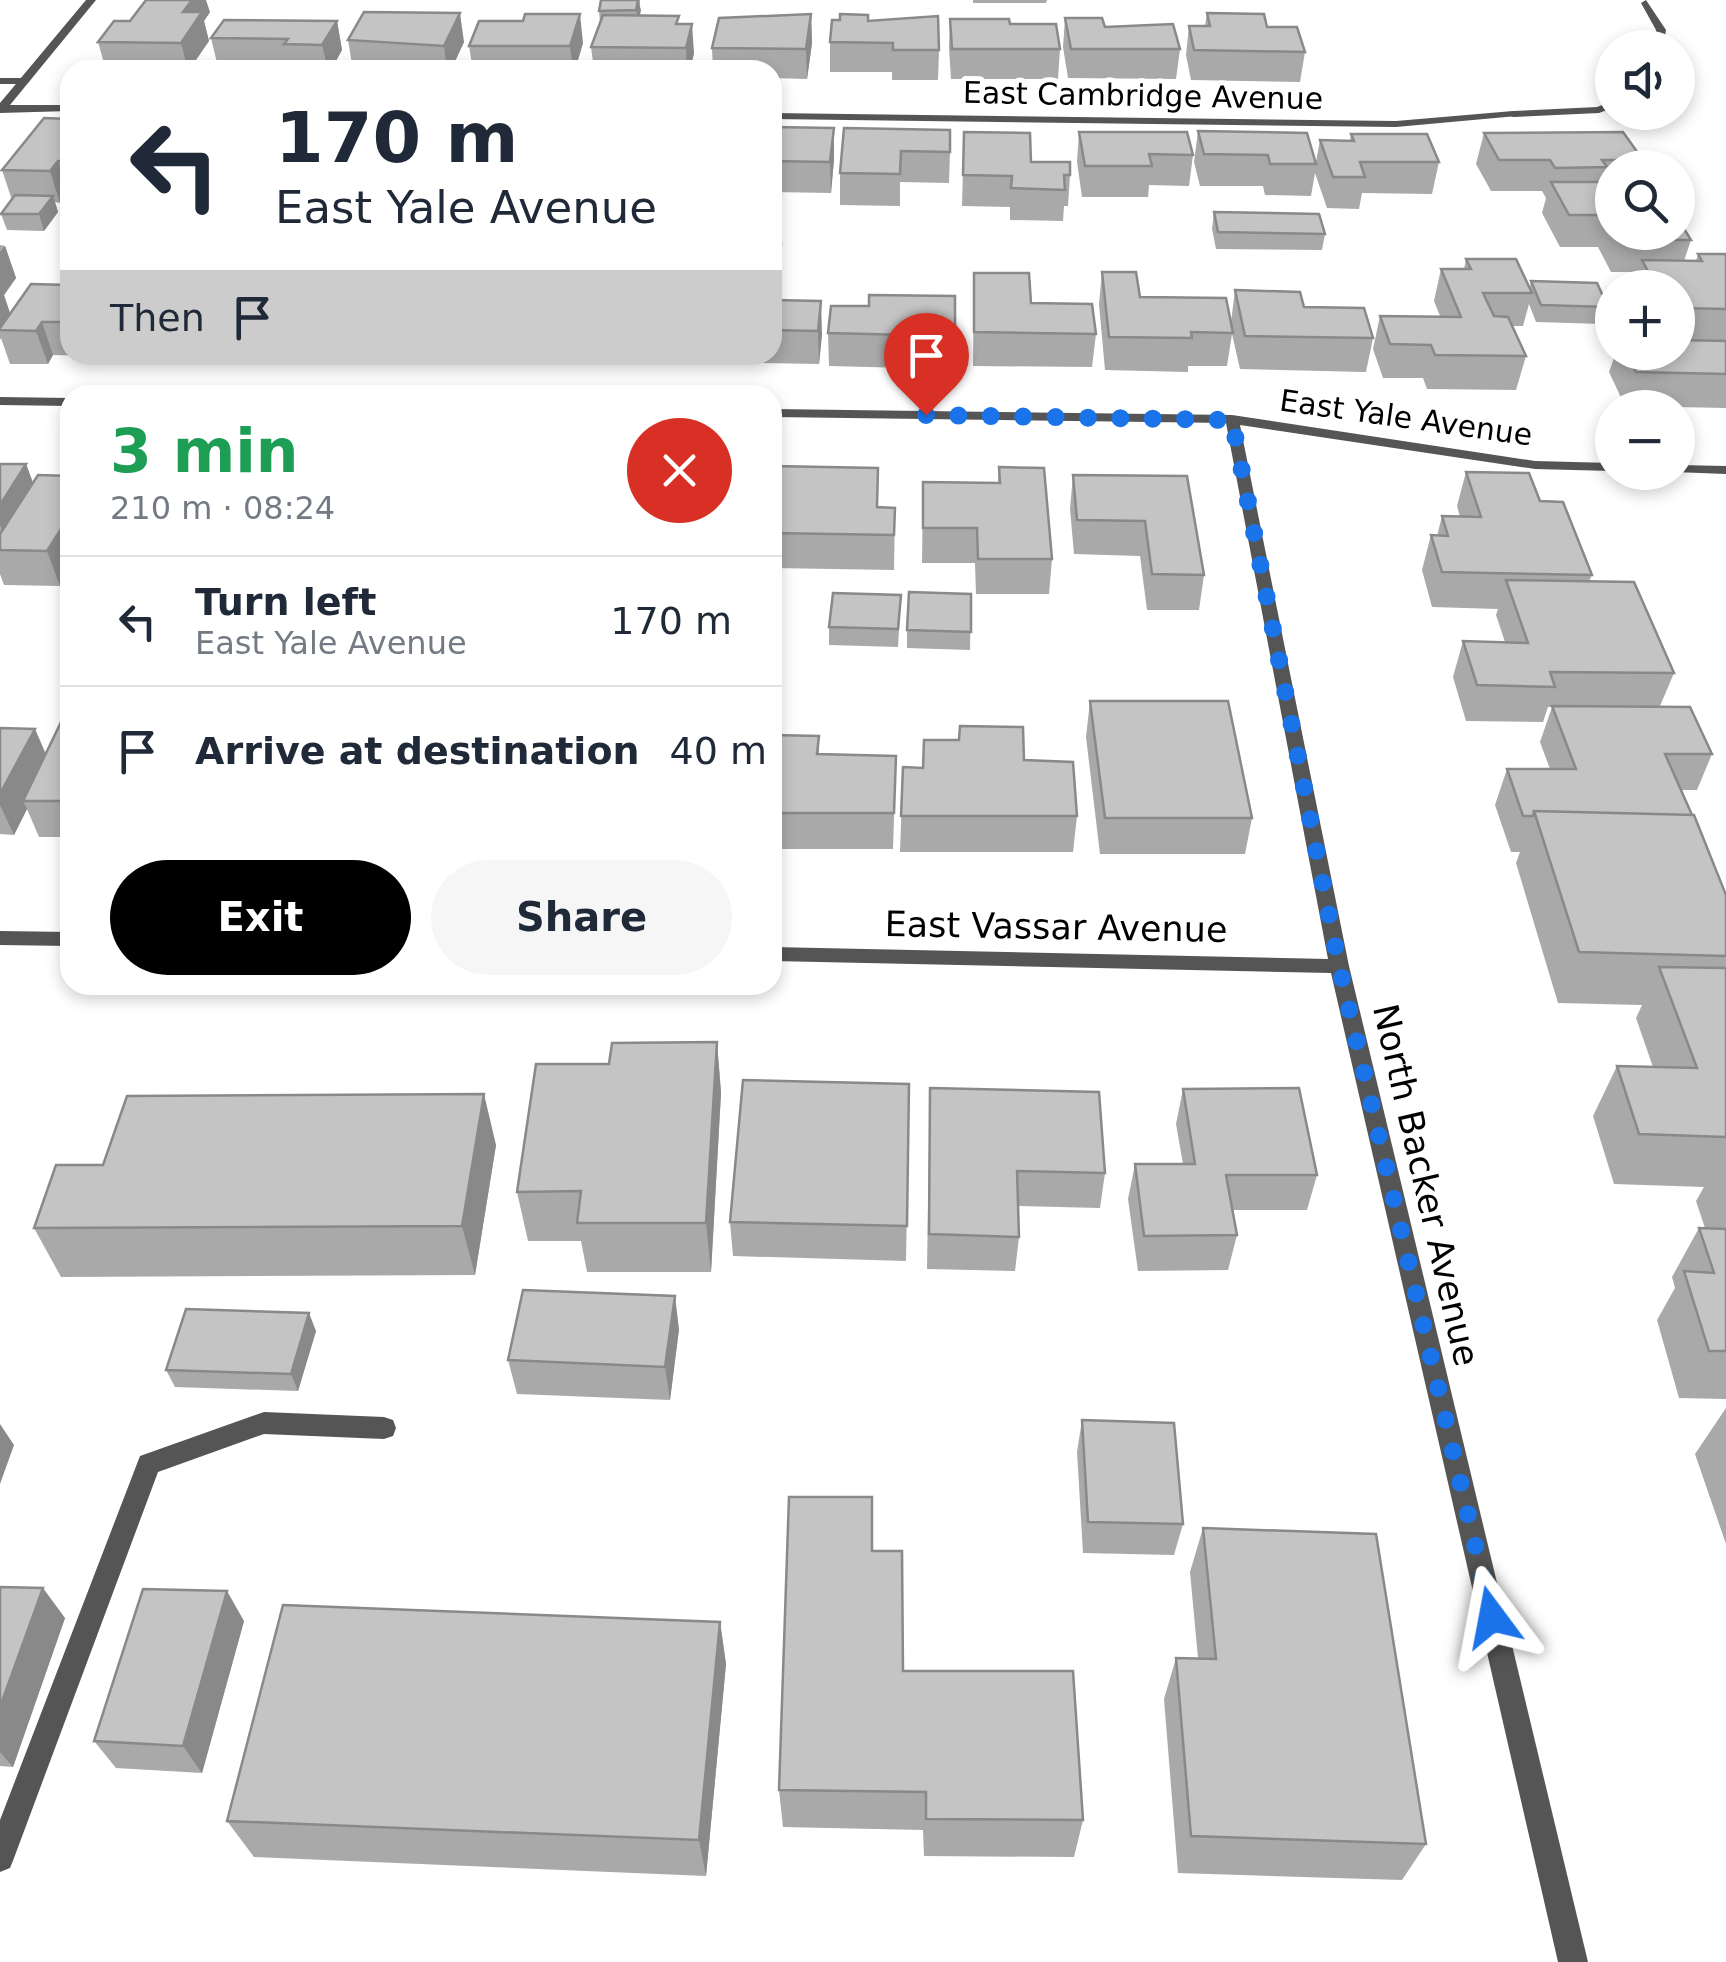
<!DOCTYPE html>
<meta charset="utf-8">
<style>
:root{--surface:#fff;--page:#f6f6f7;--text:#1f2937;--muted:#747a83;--line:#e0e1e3;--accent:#000}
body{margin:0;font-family:"DejaVu Sans",sans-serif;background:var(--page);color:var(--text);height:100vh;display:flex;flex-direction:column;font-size:38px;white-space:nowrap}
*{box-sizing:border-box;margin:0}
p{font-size:32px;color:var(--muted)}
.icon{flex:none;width:55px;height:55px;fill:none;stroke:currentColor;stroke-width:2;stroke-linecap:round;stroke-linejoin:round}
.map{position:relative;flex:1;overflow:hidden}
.details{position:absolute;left:60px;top:385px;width:722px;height:610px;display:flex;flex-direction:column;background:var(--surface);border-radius:30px;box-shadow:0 5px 15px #0003}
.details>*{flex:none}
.top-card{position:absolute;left:60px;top:60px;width:722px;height:305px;border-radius:30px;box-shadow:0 5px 15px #0003;background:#fff;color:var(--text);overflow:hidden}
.fabs{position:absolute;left:1595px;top:30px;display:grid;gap:20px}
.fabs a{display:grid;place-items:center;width:100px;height:100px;border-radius:50%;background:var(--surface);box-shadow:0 5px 15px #0003;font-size:50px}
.pin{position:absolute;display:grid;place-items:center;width:85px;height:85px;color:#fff;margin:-102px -42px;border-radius:50% 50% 50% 0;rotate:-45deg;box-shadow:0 0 10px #0007}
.pin .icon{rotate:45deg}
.me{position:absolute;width:110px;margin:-55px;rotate:347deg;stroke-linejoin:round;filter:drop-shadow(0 0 8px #0008)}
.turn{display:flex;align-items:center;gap:35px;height:210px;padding:0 50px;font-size:45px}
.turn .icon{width:130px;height:130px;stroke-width:2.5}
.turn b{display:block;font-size:70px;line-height:85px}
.then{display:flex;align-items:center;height:95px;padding:0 50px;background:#0003;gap:20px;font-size:38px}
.round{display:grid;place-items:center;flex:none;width:105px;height:105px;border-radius:52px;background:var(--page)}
.overview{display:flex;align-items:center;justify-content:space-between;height:170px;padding:0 50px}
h1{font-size:60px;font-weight:800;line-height:75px;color:#1e9e55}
.action{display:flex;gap:20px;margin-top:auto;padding:20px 50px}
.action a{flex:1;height:115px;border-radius:60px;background:var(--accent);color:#fff;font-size:40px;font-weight:800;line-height:115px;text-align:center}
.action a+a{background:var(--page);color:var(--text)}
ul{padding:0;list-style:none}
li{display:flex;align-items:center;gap:30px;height:130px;padding:0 50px;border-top:2px solid var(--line)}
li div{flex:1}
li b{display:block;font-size:38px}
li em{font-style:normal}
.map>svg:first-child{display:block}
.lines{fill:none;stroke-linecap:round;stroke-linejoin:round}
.service{fill:#555;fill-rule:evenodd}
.minor{fill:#555;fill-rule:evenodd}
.wall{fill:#a9a9a9}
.shaded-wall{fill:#898989}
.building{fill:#c4c4c4;stroke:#898989;stroke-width:2.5}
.route{stroke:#1a73e8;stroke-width:18;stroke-dasharray:0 32.4}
.labels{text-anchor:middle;stroke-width:10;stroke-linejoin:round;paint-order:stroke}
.far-street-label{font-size:30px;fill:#000;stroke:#fff}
.street-label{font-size:35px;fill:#000;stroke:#fff}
</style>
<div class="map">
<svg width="1726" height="1962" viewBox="0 0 1726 1962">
<rect width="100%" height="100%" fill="#fff"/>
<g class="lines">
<path class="service" d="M1646 0 1666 30 1663 48H1653L1656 30 1641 3Z
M0 78H25L30 81 25 84H0Z
M1612 101V108L1599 113 1513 117 1507 114 1513 111 1597 107Z
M264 1412 384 1417 393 1420 396 1428 393 1436 384 1439 264 1434 158 1472 14 1858 10 1868 0 1872V1820L140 1456Z"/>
<path class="minor" d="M86 0H96L10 105H70V111L0 113V103Z
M1513 111 1517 112V116L1396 127 772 119V113L1396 121Z
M0 397 70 398V406L0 405Z
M772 409 1232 415 1535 461 1612 463V471L1535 469 1240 425 1349 966 1588 1962H1558L1331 973 772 961V947L1328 959 1226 423 772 417Z
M1678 465 1726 466V474L1674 472H1678Z
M0 931 70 932V946L0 945Z"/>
</g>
<path class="wall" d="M601 0H640V16L679 24 694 53 690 70H594L591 47 600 22 599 11Z
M973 0H1047L1046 3H973Z
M210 12 204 21 209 41 189 70H106L98 42 130 21Z
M1207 13 1267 27 1305 52 1300 82 1191 80 1186 55 1189 26H1205Z
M811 14 812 43 807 79 772 78V70H713L712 48Z
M1065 18 1105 27 1180 49 1176 79 1068 78 1063 47Z
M950 19 1010 24 1060 49 1058 79H951L949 48Z
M224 20 337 21 342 50 331 70 218 67 211 38Z
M523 21 583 43 575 70H473L469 46Z
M868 21 939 50 938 80H892V72H830V42Z
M348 40 464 42 451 70H353Z
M70 119V192H68L60 203 55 202 58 212 44 231 7 230 1 214 12 200 2 170Z
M772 127 834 128V159L831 193 772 192Z
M844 128 950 152 949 183 900 182V206L840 205V173Z
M1198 131 1316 162 1320 140 1350 141 1351 134 1439 162 1432 194 1362 193 1359 209 1327 208 1315 173 1311 196 1265 195 1263 186H1200L1194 162Z
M964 132 1031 162 1070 175 1068 206H1064L1063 221 1010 220V207L962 206Z
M1079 132 1193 155 1189 186 1149 185 1148 197H1082L1077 162Z
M1484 133 1643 160 1641 168H1612V232H1678V186L1689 204 1682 226 1691 240 1684 261H1696L1698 254H1726V408L1625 406 1609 372 1616 352H1678V288H1633L1638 272H1611L1598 247H1560L1542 213 1546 198 1542 191H1491L1476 164Z
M1214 212 1325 234 1322 250 1216 249 1212 229Z
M772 243H781L780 287H772Z
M0 245 5 246 16 278 4 295 10 314 70 285V355H137L136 357 53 355 48 364H10L1 338 0 340Z
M1466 259 1530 287 1531 281 1608 307 1603 324 1536 322 1529 304 1523 326H1512L1526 356 1516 390 1427 389 1423 378H1383L1373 349 1380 316H1440L1434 301 1441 269H1464Z
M1102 272 1140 297 1231 322 1235 290 1304 307 1373 338 1366 372 1240 369 1232 334 1227 366H1188V372L1105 370 1099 304Z
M974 273 1031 303 1096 334 1092 367 973 366Z
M772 300 822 334 819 364 697 362 696 355H772Z
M831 306 955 329 954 363 908 362 907 368 829 366 828 333Z
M148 355H272L270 359Z
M421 355H548L547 360H422Z
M555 355H681L679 363 556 361Z
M0 464H26L33 483 70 476V570L60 586 4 585 0 574Z
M772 466 878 507 895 508 894 570 772 568Z
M999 467 1052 559 1049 594H976L975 563H922L923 482 998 483Z
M1466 472 1540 501 1592 575 1589 581 1674 673 1660 706 1712 754 1697 790H1681L1726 956V1399L1679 1398 1657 1320 1675 1288 1672 1277 1699 1228H1705L1696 1201 1704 1187 1614 1184 1593 1116 1617 1066 1653 1067 1636 1018 1642 1005 1558 1003 1516 863 1520 852H1511L1495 805 1507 769H1550L1540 742 1552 707H1548L1543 722 1466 721 1453 677 1463 641 1505 642 1496 615 1498 609 1432 607 1422 570 1431 535 1437 536 1442 516 1460 517 1457 506Z
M1073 475 1187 476 1204 575 1199 610H1147L1140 556 1074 554 1070 509Z
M971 594 970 650 907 648V630Z
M901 595 898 647 829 645V627Z
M1090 701 1252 818 1245 854H1100L1086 737Z
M70 718V837H39L27 809 14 835 0 834V728L35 729 46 754Z
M772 735 819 736V754L896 756 893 849H772Z
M1024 760 1077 816 1073 852H900L903 767 923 768Z
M717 1042 721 1093 711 1272H587L581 1241H528L517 1192 609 1064Z
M909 1084 906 1261 733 1256 730 1222Z
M930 1088 1105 1173 1100 1208 1018 1206 1019 1237 1015 1271 927 1269Z
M1183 1089 1317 1175 1307 1210H1232L1237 1235 1228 1270 1138 1271 1128 1199 1135 1164H1183L1176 1124Z
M496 1145 475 1275 61 1277 34 1228 103 1165Z
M679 1329 670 1400 517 1394 508 1360Z
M316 1331 298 1391 175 1387 166 1370Z
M1726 1408V1544L1695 1454Z
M1082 1420 1183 1524 1174 1555 1083 1553 1077 1452Z
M1203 1528 1426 1844 1402 1880 1178 1873 1164 1699 1176 1658H1198L1190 1572Z
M872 1551 903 1671 1083 1820 1074 1857 924 1856 923 1830 783 1827 779 1790Z
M0 1587 65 1618 13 1767 0 1766Z
M244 1621 202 1773 116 1768 94 1741Z
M720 1622 726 1664 706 1876 254 1857 227 1821Z"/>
<path class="shaded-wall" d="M192 0H206L210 12 204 21 209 41 189 70H188L181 43 183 12Z
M638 0 641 10 638 25 636 10Z
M460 13 464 42 451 70H447L444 46Z
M580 14 583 43 575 70H573L570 46Z
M811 14 812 43 807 79 806 49Z
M337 21 342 50 331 70H328L322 45Z
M692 24 694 53 690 70H687L686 48Z
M834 128V159L831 193 830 162Z
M58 161 68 192 60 203 50 171Z
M53 196 58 212 44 231 39 214Z
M5 246 16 278 4 295 13 322 0 330V252Z
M821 301 822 334 819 364 818 331Z
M42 322 53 355 48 364 36 331Z
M26 464 39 499 9 547 0 525V505Z
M68 518 70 524V570L60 586 47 551Z
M35 729 50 765 23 801 27 809 14 835 0 805V794Z
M717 1042 721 1093 711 1272 706 1223Z
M484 1094 496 1145 475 1275 462 1226Z
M675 1296 679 1329 670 1400 665 1367Z
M309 1313 316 1331 298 1391 291 1374Z
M0 1424 14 1445 0 1484Z
M43 1588 65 1618 13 1767 0 1752V1707Z
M227 1591 244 1621 202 1773 183 1746Z
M720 1622 726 1664 706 1876 699 1840Z"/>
<path class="building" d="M146 0H192L183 12H202L181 43 98 42 114 21H130Z
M601 0H638L636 10 599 11Z
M364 12 460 13 444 46 348 40Z
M1207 13 1264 14 1267 27H1297L1305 52 1194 50 1189 26H1210Z
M525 14H580L570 46H469L479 21H523Z
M811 14 806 49 712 48 719 18Z
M840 14 868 15V21L938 16 939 50H893V43L830 42 832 20H840Z
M603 15 679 16 676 24H692L686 48 591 47Z
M1065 18H1102L1105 27 1173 24 1180 49H1071Z
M950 19H1009L1010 24H1056L1060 49H952Z
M224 20 337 21 322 45 284 44 288 39 211 38Z
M44 118 70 119V161H58L50 171 2 170Z
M772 127 834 128 830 162 772 161Z
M844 128 950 130V152L901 151 900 174 840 173Z
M1198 131 1307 133 1316 164H1270L1268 155 1204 154Z
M964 132 1030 133 1031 162H1070V175H1064L1065 190 1011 188 1012 176 963 175Z
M1079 132H1187L1193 155 1149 154 1152 166H1085Z
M1623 132 1643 160H1602L1607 167 1555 168 1550 160H1499L1484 133Z
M1351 134H1427L1439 162H1360L1365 177H1333L1320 140 1354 141Z
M1551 182H1612V225L1607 215H1569Z
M1678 186 1689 204H1678Z
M15 195 53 196 39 214H1Z
M1214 212 1319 214 1325 234 1218 232Z
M1678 219 1691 240H1621L1617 232H1678Z
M772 243H781L779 270H772Z
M1698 254H1726V309L1678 308V288H1657L1642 260 1702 261Z
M1466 259H1516L1532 293H1483L1494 316 1508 317 1526 356 1435 355 1431 345 1390 344 1380 316 1461 317 1441 269H1471Z
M1102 272H1136L1140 297 1226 298 1233 333 1191 332 1192 338 1109 337Z
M974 273H1029L1031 303 1092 304 1096 334 974 332Z
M1531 281 1597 283 1608 307 1541 305Z
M31 284 70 285V322H42L36 331 0 330V328Z
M1235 290 1300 292 1304 307 1364 308 1373 338 1245 336Z
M869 295 955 296V329H908V335L828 333 831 306H869Z
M772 300 821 301 818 331 772 330Z
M1678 340 1726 341V374L1636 372 1626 352H1678Z
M0 464H26L0 505Z
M772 466 878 468 877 507 895 508 894 535 772 533Z
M999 467 1044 468 1052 559H978L977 528H923V482L1000 483Z
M1466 472 1529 473 1540 501 1563 502 1592 575 1442 572 1431 535 1448 536 1442 516 1481 517Z
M38 475 70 476V518H68L47 551 0 550V534Z
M1073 475 1187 476 1204 575 1152 574 1145 521 1077 520Z
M1506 580 1634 582 1674 673 1550 672 1555 687 1477 685 1463 641 1528 643Z
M909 592 971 594V632L907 630Z
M833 593 901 595 898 629 829 627Z
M1090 701H1228L1252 818H1105Z
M1552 706 1690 707 1712 754H1665L1692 815 1534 811 1533 816H1523L1507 769H1576Z
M63 718H70V801H23Z
M960 726 1023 727 1024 760 1073 762 1077 816H901L903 767 923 768 924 740H959Z
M0 728 35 729 0 794Z
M772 735 819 736 817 754 896 756 894 813H772Z
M1534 811 1694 815 1726 895V956L1579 952Z
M1659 967 1726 968V1137L1639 1134 1617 1066 1697 1068Z
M717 1042 706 1223H577L581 1191 517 1192 536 1064H609L612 1043Z
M743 1080 909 1084 907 1226 730 1222Z
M930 1088 1099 1092 1105 1173 1017 1171 1019 1237 929 1234Z
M1299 1088 1317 1175H1226L1237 1235 1144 1236 1135 1164H1195L1183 1089Z
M484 1094 462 1226 34 1228 56 1165H103L127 1096Z
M1699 1228 1726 1229V1351H1709L1684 1271 1714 1273Z
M523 1290 675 1296 665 1367 508 1360Z
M186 1309 309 1313 291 1374 166 1370Z
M1082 1420 1174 1423 1183 1524 1088 1522Z
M789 1497H872V1551H902L903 1671H1073L1083 1820 926 1819V1792L779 1790Z
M1203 1528 1376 1534 1426 1844 1191 1836 1176 1658 1216 1659Z
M0 1587 43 1588 0 1707Z
M143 1589 227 1591 183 1746 94 1741Z
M283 1605 720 1622 699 1840 227 1821Z"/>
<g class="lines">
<path class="route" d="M926 415 1232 420 1339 966 1492 1617"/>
</g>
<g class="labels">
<g class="far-street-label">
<text transform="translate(1143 96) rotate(1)" y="10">East Cambridge Avenue</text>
<text transform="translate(1406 418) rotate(8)" y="10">East Yale Avenue</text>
</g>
<g class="street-label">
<text transform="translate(1056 927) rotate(1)" y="12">East Vassar Avenue</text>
<text transform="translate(1426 1185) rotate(77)" y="12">North Backer Avenue</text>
</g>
</g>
</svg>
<div class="fabs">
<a><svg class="icon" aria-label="sound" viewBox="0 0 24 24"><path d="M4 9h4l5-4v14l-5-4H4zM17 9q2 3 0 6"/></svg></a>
<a><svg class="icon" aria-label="search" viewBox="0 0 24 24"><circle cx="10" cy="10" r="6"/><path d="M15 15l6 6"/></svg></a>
<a>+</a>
<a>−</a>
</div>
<div class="pin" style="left:926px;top:415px;background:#d93025"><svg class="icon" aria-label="arrive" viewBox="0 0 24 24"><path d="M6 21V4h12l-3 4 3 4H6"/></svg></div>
<svg class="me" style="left:1492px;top:1617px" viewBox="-20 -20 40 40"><path d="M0-17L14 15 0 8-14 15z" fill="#1a73e8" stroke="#fff" stroke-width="4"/></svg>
<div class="top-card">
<div class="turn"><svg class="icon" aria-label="left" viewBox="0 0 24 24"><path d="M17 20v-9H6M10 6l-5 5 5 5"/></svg><div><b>170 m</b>East Yale Avenue</div></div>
<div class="then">Then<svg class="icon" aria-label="arrive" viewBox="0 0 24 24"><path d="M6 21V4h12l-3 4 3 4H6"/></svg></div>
</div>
<section class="details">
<div class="overview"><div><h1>3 min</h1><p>210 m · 08:24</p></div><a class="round" style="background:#d93025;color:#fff"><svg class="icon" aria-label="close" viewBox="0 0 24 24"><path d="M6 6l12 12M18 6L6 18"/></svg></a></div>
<ul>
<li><svg class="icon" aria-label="left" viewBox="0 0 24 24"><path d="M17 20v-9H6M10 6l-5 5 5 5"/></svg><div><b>Turn left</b><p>East Yale Avenue</p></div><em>170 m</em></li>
<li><svg class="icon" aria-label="arrive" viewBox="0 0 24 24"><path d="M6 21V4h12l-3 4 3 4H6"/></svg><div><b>Arrive at destination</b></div><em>40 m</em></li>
</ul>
<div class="action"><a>Exit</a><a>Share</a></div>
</section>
</div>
